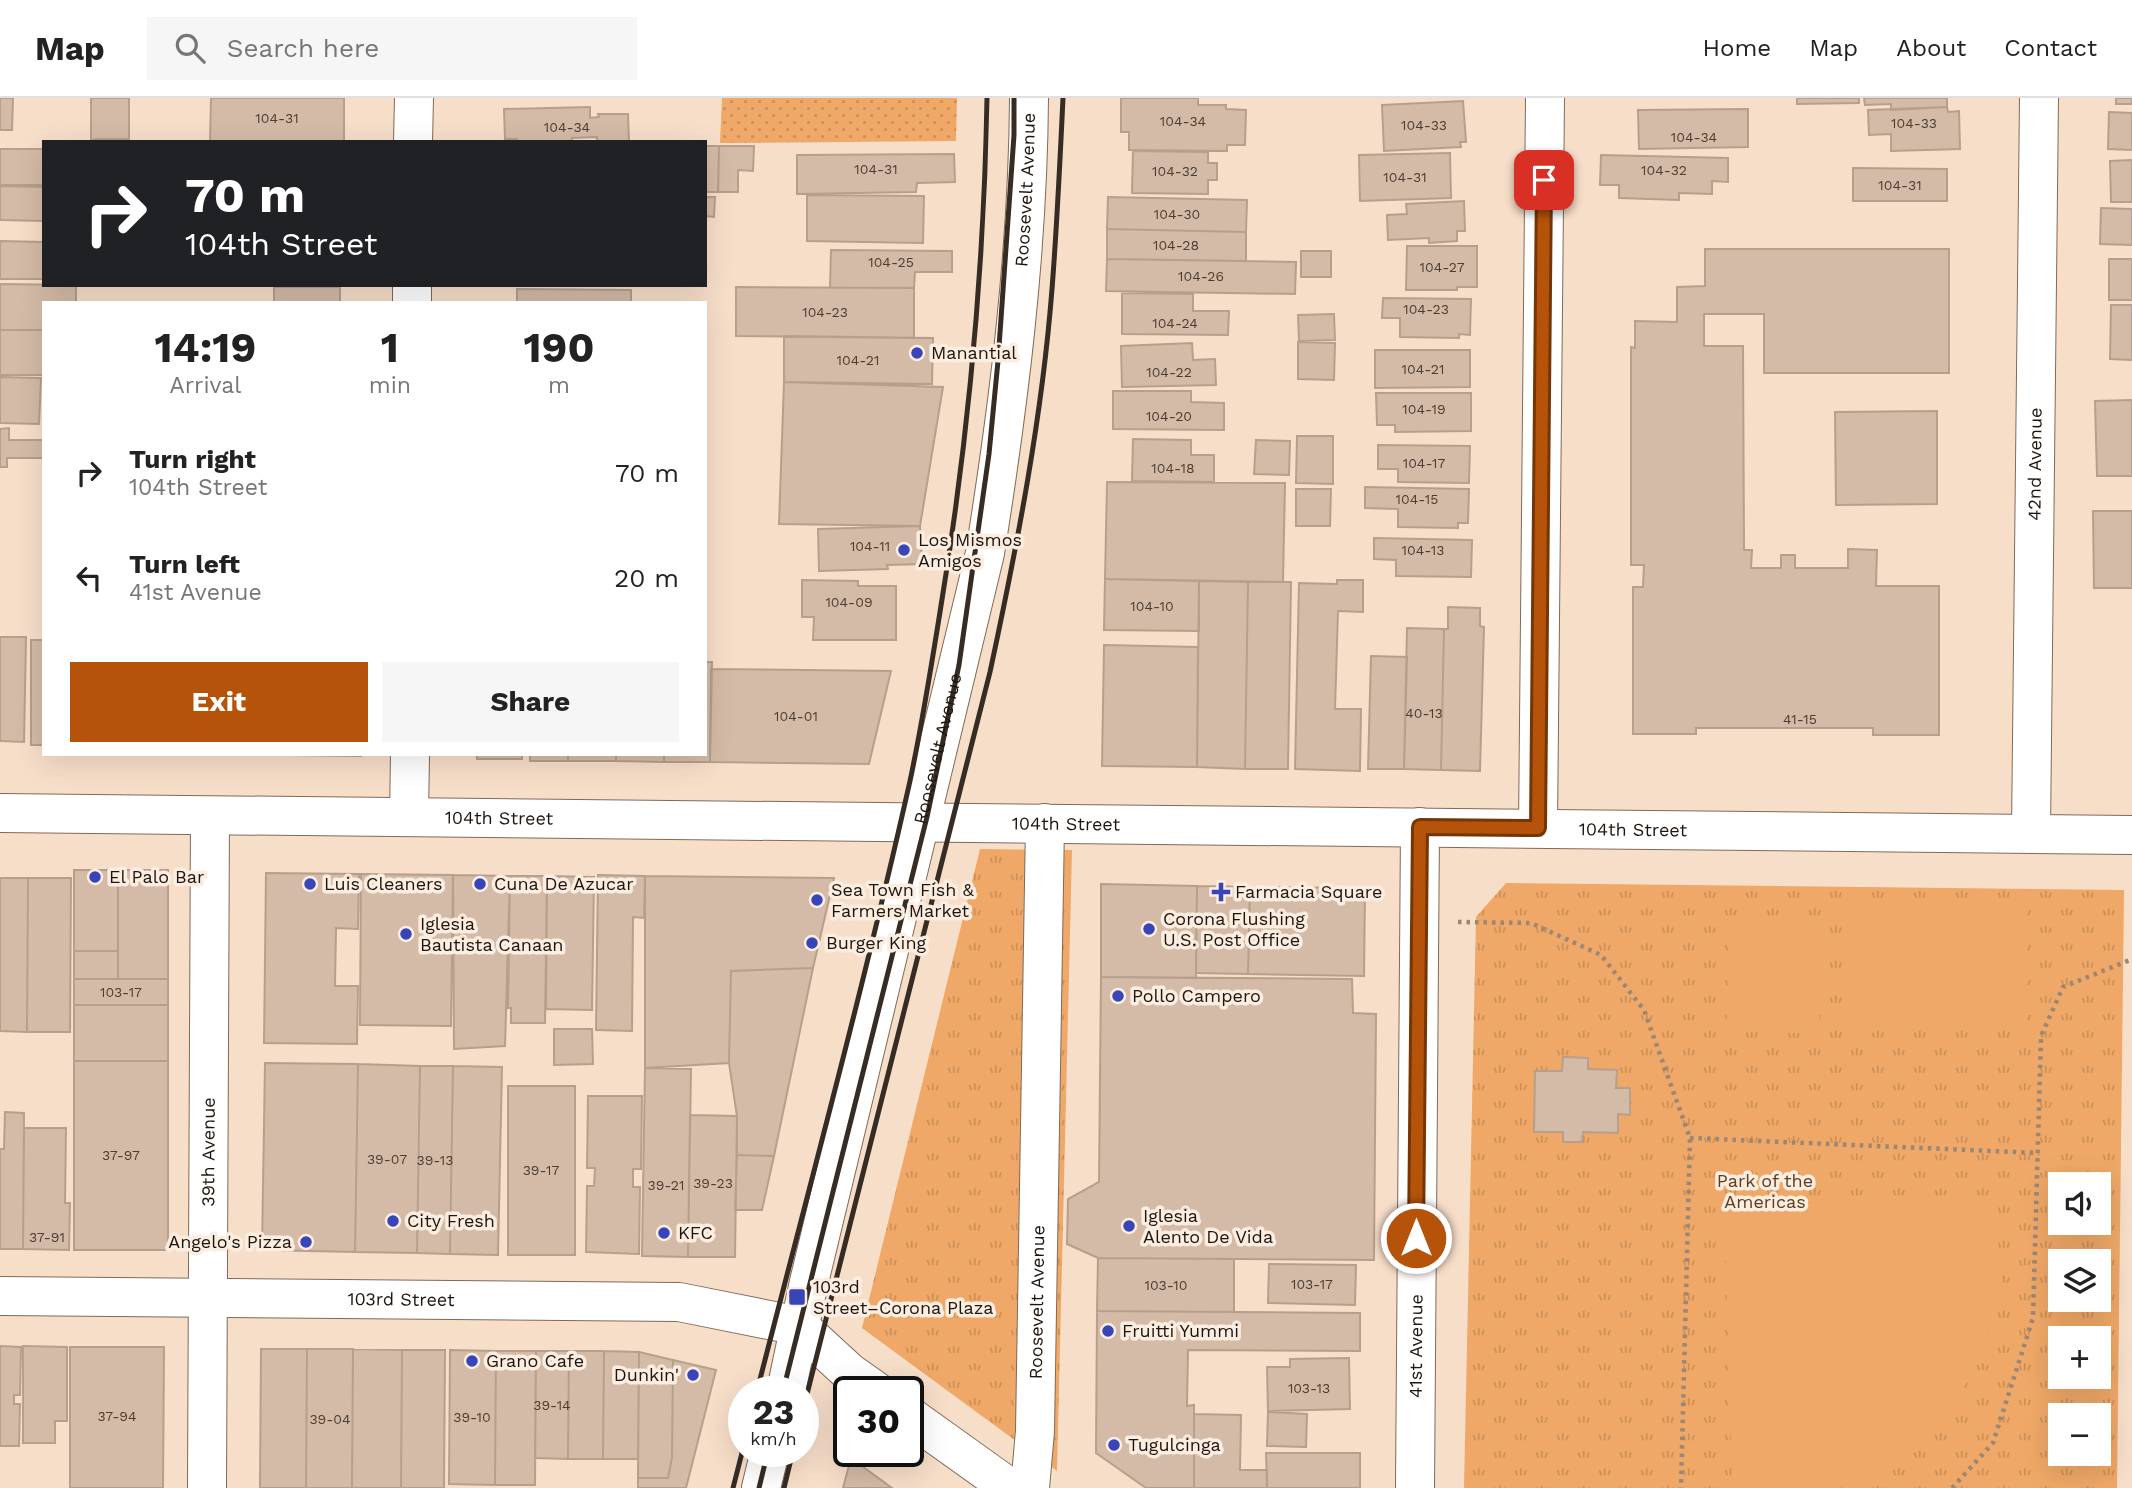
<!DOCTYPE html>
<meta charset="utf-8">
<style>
:root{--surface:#fff;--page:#f6f6f6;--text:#222;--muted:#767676;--line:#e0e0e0;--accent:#b45309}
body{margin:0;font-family:"Work Sans",sans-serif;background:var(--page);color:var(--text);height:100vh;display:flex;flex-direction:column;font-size:26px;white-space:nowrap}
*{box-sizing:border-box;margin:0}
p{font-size:23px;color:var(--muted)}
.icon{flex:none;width:38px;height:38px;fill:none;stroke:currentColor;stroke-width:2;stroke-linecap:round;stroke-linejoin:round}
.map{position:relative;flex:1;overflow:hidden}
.side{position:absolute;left:42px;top:203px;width:665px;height:455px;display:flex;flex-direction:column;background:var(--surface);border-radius:0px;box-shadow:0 7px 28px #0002}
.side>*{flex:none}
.banner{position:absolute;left:42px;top:42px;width:665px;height:147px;border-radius:0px;box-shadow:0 7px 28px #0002;background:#202124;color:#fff;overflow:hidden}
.controls{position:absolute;left:2048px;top:1074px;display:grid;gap:14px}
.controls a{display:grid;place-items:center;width:63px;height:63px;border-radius:0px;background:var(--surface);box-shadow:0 7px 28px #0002;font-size:35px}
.speed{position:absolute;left:728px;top:1278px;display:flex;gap:14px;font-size:35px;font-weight:700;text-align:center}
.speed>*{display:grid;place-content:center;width:91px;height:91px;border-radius:50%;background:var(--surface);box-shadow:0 7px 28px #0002;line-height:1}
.speed small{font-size:18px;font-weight:400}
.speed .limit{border:4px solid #111;border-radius:10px;background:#fff;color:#111}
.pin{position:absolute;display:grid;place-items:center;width:60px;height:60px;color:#fff;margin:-30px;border-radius:14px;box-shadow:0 4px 10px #0006}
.me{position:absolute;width:77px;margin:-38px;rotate:0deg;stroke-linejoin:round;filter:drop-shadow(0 0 5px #0008)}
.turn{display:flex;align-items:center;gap:24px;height:147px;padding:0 28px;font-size:32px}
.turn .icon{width:91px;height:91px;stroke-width:2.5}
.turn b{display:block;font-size:49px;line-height:60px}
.eta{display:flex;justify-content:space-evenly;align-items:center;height:119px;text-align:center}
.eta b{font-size:42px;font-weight:700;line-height:49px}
.primary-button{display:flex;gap:14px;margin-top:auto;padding:14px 28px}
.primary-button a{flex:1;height:80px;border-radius:0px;background:var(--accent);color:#fff;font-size:28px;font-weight:700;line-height:80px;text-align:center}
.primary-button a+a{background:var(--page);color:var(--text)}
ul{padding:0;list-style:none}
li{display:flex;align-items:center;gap:21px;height:105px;padding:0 28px}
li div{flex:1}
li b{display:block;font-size:26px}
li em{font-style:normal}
header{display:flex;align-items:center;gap:42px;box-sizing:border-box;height:98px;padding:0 35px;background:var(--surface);border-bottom:2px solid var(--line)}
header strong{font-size:33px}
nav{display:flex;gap:38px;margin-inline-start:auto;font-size:24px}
.search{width:490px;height:63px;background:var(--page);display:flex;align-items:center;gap:18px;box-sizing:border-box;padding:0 24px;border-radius:0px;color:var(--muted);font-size:26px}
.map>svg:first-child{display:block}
.grass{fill:url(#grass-dots)}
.park{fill:url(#park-tufts);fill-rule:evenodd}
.pitch{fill:#efa867}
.building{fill:#d4bba7;stroke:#b69f8c;stroke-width:2}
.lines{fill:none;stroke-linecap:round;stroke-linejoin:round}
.street-casing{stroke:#806a58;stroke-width:40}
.secondary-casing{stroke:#806a58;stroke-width:40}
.path{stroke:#998778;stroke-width:4.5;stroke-dasharray:3.5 5;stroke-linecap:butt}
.street{stroke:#fff;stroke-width:38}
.secondary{stroke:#fff;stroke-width:38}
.rail{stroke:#372c23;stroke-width:5}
.route-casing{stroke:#753606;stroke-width:18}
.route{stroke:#b45309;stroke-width:12}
.poi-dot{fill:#3745b8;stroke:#fcede1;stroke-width:2.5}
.labels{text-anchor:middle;stroke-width:7;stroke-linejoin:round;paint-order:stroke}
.number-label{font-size:14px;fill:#4c3e34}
.street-label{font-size:18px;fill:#1e150e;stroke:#fcede1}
.poi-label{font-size:18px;fill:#1e150e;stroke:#fcede1;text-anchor:start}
.park-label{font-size:18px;fill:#5d3c1e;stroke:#fcede1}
</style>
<header>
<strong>Map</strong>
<div class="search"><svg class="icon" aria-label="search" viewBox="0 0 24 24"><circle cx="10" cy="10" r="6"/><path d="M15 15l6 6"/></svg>Search here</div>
<nav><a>Home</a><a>Map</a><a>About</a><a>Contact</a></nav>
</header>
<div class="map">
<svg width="2132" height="1390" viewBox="0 0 2132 1390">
<defs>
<pattern id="grass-dots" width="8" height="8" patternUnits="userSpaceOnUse" patternTransform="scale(1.75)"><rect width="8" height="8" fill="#efa867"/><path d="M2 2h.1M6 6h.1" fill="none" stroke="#cc9058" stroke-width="1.8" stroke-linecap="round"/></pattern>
<pattern id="park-tufts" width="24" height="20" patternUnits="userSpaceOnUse" patternTransform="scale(1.75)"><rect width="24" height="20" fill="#efa867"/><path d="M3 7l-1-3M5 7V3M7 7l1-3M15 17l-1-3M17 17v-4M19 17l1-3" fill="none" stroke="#cc9058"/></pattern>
</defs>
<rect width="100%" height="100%" fill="#f7dec9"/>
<path class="grass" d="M722 0H957L956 43 720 45Z"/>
<path class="park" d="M980 751 1072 752 1057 1373 862 1230Z
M1506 785 2124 792 2117 1390H1464L1476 819ZM2060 1087H2098V1125H2060ZM2060 1164H2098V1202H2060ZM2060 1241H2098V1279H2060ZM2060 1318H2098V1356H2060Z"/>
<path class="pitch" d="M1846 806 2027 808 2026 932 1844 930Z
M1730 825 1822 828 1819 936 1726 933Z
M1724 1103 1995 1105 2003 1197 1969 1282 1902 1368 1838 1390H1732Z"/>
<path class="building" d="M0 0H13L12 32H0Z
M91 0H129V41L91 42Z
M211 0H344V44H210Z
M1121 0H1198V7H1226V11L1246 12 1245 47H1227V53L1129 52V34H1121Z
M1797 0H1859V5L1797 6Z
M1864 0H1947V9L1891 12V6L1865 7Z
M2116 0H2132V6H2116Z
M1463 3 1466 44H1460L1461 49 1384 53 1382 7Z
M590 9V20L599 19 598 16H628L629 44H597V39L572 40V44H517V41H505L504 11Z
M1947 9 1948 14 1959 13 1960 51 1891 53V36L1869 37 1868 12Z
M1748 11V49L1639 51 1638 12Z
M2109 14 2132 15V52L2108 51Z
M95 41H129V44H95Z
M705 48H719L718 94H705Z
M719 48H754L753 73 738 72V94H718Z
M0 51H44V87H0Z
M1133 53 1208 54V65H1217V82H1208V96L1132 95Z
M1450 55 1451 100 1360 103 1359 57Z
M954 56 955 84 917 85 916 94 797 96V57Z
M1601 57 1728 60V84L1712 83V96L1679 95V102L1619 100V87H1600Z
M2132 62V104H2111L2110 63Z
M1853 70 1947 71V103H1853Z
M0 88 44 89V123L0 122Z
M807 97 924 98 923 145 807 143Z
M705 99H715L714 119 705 118Z
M1108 99 1247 102 1246 134 1107 131Z
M1464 103 1465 133H1457V143L1429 145V140L1388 142 1387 117 1407 116 1406 106Z
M2101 110 2132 111V147L2100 146Z
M1107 131 1246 134V163L1107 161Z
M0 143 44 144V181H0Z
M1407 148H1477V189H1457V192H1406Z
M1705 151H1949V275H1764V216H1704V248H1743L1744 452H1752L1751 470H1781V457H1795V470H1848V451L1877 452 1876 488H1939V637H1873V630H1696V636H1633V489H1643L1644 467H1631V249L1635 250V223L1677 224V189L1705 188Z
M831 152 952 153V174H915L914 190H830Z
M1301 153H1331V179H1301Z
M1107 161 1296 164 1295 196 1106 193Z
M2109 161H2132V202H2109Z
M0 186 76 187V205H44V232H0Z
M274 189H340V205H274Z
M736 189 914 190V240L736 238Z
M517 191 631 192V205H517Z
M1122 195 1193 196V213H1229L1228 237 1122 236Z
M1383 200 1471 201 1470 237 1459 236V240L1400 239V220H1382Z
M2111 207H2132V262L2110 261Z
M1334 216 1335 242 1299 243 1298 217Z
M0 232H44V277H0Z
M784 238 933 240 932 286 784 284Z
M1298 244 1335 245 1334 282 1298 281Z
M1192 245 1193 262 1215 261 1216 287 1122 289 1121 248Z
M1375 252H1470V289L1375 290Z
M0 279 41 280 39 326 0 325Z
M784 284 943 289 920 428 779 426Z
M1113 293H1191V304L1224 305V332L1113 331Z
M1376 295H1471V333L1395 334V327H1377Z
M2132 302V378H2097L2095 303Z
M1937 313V406L1836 407 1835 314Z
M9 330V342H44V360H7V369H0V331Z
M1297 338H1333V386L1296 385Z
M1133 341 1191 342V357H1214V384L1132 383Z
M1256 342 1290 343 1289 377 1254 376Z
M1378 347 1470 348 1469 385 1398 384V371H1378Z
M1107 384 1285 385 1283 484 1105 481Z
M1365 389 1469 391 1468 425H1458V430L1398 429V411L1365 410Z
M1296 391H1331L1330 428H1296Z
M2093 413H2132V490H2094Z
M920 428 922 466 887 467 888 471 819 473 818 431Z
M1374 440 1472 442 1471 479 1396 478V462L1374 461Z
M1105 481 1199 483V533L1104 532Z
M705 482 706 564H712L710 664H664V656H705Z
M802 482 858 483V488H896V542H813L814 519H802Z
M1337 482H1363V514L1338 513 1335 611H1361L1360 673 1295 671 1299 485 1337 486Z
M1199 483 1248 484 1245 671 1197 669Z
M1248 484H1291L1288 671H1245Z
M1448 509 1480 510V528L1484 529 1480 673 1441 672 1444 531H1448Z
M1407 530 1444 531 1441 672 1404 671Z
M0 539H26L24 644 0 643Z
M31 542H44V647H31Z
M1104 547 1198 549 1197 669 1102 668Z
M1371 558 1407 559 1404 671H1368Z
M711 571 891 573 869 666 710 664Z
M217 656H361V658Z
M477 656H522V661H477Z
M530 656H568V663H530Z
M568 656H616V663H568Z
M616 656H664V664L616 663Z
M74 772H118V853H74Z
M118 772H168V881H118Z
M266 775 359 776 358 831 336 830 335 888H358L357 946 264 945Z
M361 776 453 777 451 928 360 927Z
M453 777 510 778 505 948 454 951Z
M598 777 645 778 644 820 633 819 632 933 596 932Z
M510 778H547L545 925H511V910H508Z
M547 778 594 779 592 912 546 911Z
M645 778 834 780 813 870 731 873 729 965 645 970Z
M0 780H28L27 934 0 933Z
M28 780H71L70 934H27Z
M1101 786 1197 788 1196 880 1101 879Z
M1197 788 1250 789 1248 876 1196 875Z
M1250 789 1365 790 1364 878 1248 876Z
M74 853H118V881H74Z
M813 870 774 1058 737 1057V1018L729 965 731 873Z
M1101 879 1352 881 1353 915 1376 916 1374 1162 1098 1160 1067 1146 1068 1101 1099 1084Z
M74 881H168V907H74Z
M74 907H168V963H74Z
M554 931H592L593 966 554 967Z
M1563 959 1588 960V971L1617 972 1616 990H1630V1017L1618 1016V1035L1583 1034 1582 1044H1563V1034H1534L1535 973H1562Z
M74 963H168V1152H74Z
M265 965 358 966 355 1154 262 1152Z
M358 966 420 968 417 1155 355 1154Z
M420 968H453L450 1156 417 1155Z
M453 968 502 969 498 1157 450 1156Z
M645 970 691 971 688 1159 642 1158Z
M508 988H575V1157H508Z
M588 998H642L641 1071H633V1089H640L639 1156 586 1154 587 1088H594L595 1070H587Z
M5 1014 24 1015 23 1151H0V1051H4Z
M690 1017 737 1018 735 1159H688Z
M24 1030H66L65 1105H70L69 1152 23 1151Z
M737 1057 774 1058 762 1112H735Z
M1098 1160 1234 1161V1214L1097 1213Z
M1269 1166 1356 1167 1355 1207 1268 1205Z
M1097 1213 1360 1215V1253L1188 1252 1187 1308 1194 1307V1390H1146L1096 1355Z
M0 1248 21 1249 20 1297H14V1306H20L19 1348H0Z
M23 1248 67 1249V1323H55V1345H23Z
M70 1249H164L163 1390H70Z
M261 1251H307L306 1390H260Z
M307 1251H353L352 1390H306Z
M353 1251 402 1252 401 1390H352Z
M402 1252H445L444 1390H401Z
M450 1252 496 1253 495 1387 449 1386Z
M496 1253H536L535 1387H495Z
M536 1253H569L568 1361 535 1360Z
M569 1253H604L603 1361H568Z
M604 1253 639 1254 638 1361H603Z
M639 1254 673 1262 672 1360 668 1380H638Z
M1349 1260 1350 1311 1268 1313 1267 1269H1290V1261Z
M673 1262 716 1272 686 1390H638V1380H668L672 1360Z
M1268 1314 1307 1316 1306 1349 1267 1348Z
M1194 1316 1241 1317 1240 1372H1267V1390H1194Z
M1266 1355H1360V1390H1267Z
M851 1360 892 1390H843Z"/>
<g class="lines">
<defs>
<g id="street">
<path d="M413 44 414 0"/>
<path d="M412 205V187"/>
<path id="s1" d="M0 715 2132 737"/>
<path d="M409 719 410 656"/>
<path d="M1538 730 1545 0"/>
<path id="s2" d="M2031 734 2039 0"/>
<path id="s3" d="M0 1198 679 1204 799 1228 849 1274 876 1293"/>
<path d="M908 1317 1010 1390"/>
<path id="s4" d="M207 1390 210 718"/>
<path id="s5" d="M1030 1390 1035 1333 1045 725"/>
<path id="s6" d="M1415 1390 1420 729"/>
</g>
<g id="secondary">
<path id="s7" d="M786 1293 809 1184 985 455C1009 305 1028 153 1029 0"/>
<path d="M761 1390 770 1353"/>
</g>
</defs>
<use href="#street" class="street-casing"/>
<use href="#secondary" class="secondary-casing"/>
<path class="path" d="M1458 824 1531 825 1601 857 1644 912 1690 1040 1681 1390
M1690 1040 2039 1055
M1952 1390 1993 1345 2033 1220 2041 938 2063 889 2130 862"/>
<use href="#street" class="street"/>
<use href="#secondary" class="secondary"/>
<path class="rail" d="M757 1293C809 1090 864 888 910 683 922 627 931 570 940 514 968 344 984 172 987 0
M783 1293 927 719 959 567 989 356 998 263 1014 37V0
M803 1312 990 574C1017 448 1042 320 1052 191 1057 128 1060 64 1063 0
M733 1390 744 1347
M759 1390 768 1353
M784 1390 793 1353"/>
</g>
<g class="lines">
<defs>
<path id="route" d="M1416 1140 1420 729 1538 730 1544 82"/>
</defs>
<use href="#route" class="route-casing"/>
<use href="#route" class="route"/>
</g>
<g class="poi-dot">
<circle cx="917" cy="255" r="7"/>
<circle cx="904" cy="452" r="7"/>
<circle cx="95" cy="779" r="7"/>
<circle cx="310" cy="786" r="7"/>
<circle cx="480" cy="786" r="7"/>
<path d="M1217.5 783.5h7v7h7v7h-7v7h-7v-7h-7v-7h7z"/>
<circle cx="817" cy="802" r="7"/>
<circle cx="1149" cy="831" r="7"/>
<circle cx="406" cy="836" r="7"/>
<circle cx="812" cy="845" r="7"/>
<circle cx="1118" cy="898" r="7"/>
<circle cx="393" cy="1123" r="7"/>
<circle cx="1129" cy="1128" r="7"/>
<circle cx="664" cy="1135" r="7"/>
<circle cx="306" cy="1144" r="7"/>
<rect x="788" y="1190" width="18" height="18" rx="3.5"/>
<circle cx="1108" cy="1233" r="7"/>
<circle cx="472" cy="1263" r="7"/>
<circle cx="693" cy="1277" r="7"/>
<circle cx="1114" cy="1347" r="7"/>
</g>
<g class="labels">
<g class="number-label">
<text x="277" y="25">104-31</text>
<text x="1183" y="28">104-34</text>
<text x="1914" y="30">104-33</text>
<text x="1424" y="32">104-33</text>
<text x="567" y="34">104-34</text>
<text x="1694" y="44">104-34</text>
<text x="876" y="76">104-31</text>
<text x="1664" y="77">104-32</text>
<text x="1175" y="78">104-32</text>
<text x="1405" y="84">104-31</text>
<text x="1900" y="92">104-31</text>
<text x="1177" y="121">104-30</text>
<text x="1176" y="152">104-28</text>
<text x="891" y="169">104-25</text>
<text x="1442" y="174">104-27</text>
<text x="1201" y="183">104-26</text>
<text x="1426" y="216">104-23</text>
<text x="825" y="219">104-23</text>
<text x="1175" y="230">104-24</text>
<text x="858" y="267">104-21</text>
<text x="1423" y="276">104-21</text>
<text x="1169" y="279">104-22</text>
<text x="1424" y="316">104-19</text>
<text x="1169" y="323">104-20</text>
<text x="1424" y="370">104-17</text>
<text x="1173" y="375">104-18</text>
<text x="1417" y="406">104-15</text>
<text x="870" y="453">104-11</text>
<text x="1423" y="457">104-13</text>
<text x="849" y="509">104-09</text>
<text x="1152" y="513">104-10</text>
<text x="1424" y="620">40-13</text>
<text x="796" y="623">104-01</text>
<text x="1800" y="626">41-15</text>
<text x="121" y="899">103-17</text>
<text x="121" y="1062">37-97</text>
<text x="387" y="1066">39-07</text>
<text x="435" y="1067">39-13</text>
<text x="541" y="1077">39-17</text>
<text x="713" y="1090">39-23</text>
<text x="666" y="1092">39-21</text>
<text x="47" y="1144">37-91</text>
<text x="1312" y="1191">103-17</text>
<text x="1166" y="1192">103-10</text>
<text x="1309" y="1295">103-13</text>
<text x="552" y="1312">39-14</text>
<text x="117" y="1323">37-94</text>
<text x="472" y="1324">39-10</text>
<text x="330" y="1326">39-04</text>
</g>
<g class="street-label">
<text dy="6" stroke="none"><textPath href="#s7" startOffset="1227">Roosevelt Avenue</textPath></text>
<text dy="6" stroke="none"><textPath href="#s2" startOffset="368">42nd Avenue</textPath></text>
<text dy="6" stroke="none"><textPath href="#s7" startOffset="660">Roosevelt Avenue</textPath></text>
<text dy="6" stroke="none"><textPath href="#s1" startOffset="499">104th Street</textPath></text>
<text dy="6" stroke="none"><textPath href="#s1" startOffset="1066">104th Street</textPath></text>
<text dy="6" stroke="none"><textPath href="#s1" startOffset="1633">104th Street</textPath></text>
<text dy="6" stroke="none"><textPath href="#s4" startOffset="336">39th Avenue</textPath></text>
<text dy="6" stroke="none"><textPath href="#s3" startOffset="401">103rd Street</textPath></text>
<text dy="6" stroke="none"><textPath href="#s5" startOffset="186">Roosevelt Avenue</textPath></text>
<text dy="6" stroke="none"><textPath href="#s6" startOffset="142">41st Avenue</textPath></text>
</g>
<g class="poi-label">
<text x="931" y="261">Manantial</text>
<text x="918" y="448">Los Mismos<tspan x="918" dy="21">Amigos</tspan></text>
<text x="109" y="785">El Palo Bar</text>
<text x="324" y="792">Luis Cleaners</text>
<text x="494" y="792">Cuna De Azucar</text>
<text x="831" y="798">Sea Town Fish &amp;<tspan x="831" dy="21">Farmers Market</tspan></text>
<text x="1235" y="800">Farmacia Square</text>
<text x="1163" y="827">Corona Flushing<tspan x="1163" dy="21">U.S. Post Office</tspan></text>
<text x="420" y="832">Iglesia<tspan x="420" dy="21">Bautista Canaan</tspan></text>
<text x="826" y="851">Burger King</text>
<text x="1132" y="904">Pollo Campero</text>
<text x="1143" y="1124">Iglesia<tspan x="1143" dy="21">Alento De Vida</tspan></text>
<text x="407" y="1129">City Fresh</text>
<text x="678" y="1141">KFC</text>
<text x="292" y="1150" text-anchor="end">Angelo's Pizza</text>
<text x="813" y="1195">103rd<tspan x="813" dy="21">Street–Corona Plaza</tspan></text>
<text x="1122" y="1239">Fruitti Yummi</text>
<text x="486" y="1269">Grano Cafe</text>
<text x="679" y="1283" text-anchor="end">Dunkin'</text>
<text x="1128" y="1353">Tugulcinga</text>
</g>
<g class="park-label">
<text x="1765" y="1089">Park of the<tspan x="1765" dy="21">Americas</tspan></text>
</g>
</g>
</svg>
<div class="controls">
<a><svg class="icon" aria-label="sound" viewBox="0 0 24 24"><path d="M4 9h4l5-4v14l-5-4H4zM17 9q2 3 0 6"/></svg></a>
<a><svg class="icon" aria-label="layers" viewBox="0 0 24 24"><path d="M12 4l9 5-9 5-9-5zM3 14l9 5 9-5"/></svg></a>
<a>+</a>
<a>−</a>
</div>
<div class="speed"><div>23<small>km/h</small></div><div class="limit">30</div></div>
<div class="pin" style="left:1544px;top:82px;background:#d93025"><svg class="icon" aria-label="arrive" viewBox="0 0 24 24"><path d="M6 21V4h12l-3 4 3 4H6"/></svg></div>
<svg class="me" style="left:1416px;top:1140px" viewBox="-20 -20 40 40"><circle r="17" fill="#b45309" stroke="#fff" stroke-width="3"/><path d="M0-11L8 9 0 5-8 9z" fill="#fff"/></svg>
<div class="banner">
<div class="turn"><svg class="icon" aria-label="right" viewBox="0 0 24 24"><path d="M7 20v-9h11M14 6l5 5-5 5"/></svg><div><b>70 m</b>104th Street</div></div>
</div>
<section class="side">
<div class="eta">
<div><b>14:19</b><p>Arrival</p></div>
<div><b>1</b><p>min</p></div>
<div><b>190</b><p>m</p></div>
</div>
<ul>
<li><svg class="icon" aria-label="right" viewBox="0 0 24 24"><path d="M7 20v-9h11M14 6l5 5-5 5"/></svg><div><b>Turn right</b><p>104th Street</p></div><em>70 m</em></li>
<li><svg class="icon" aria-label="left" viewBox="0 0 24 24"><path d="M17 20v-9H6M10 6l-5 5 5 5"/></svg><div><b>Turn left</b><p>41st Avenue</p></div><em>20 m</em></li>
</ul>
<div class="primary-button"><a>Exit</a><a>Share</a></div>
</section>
</div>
